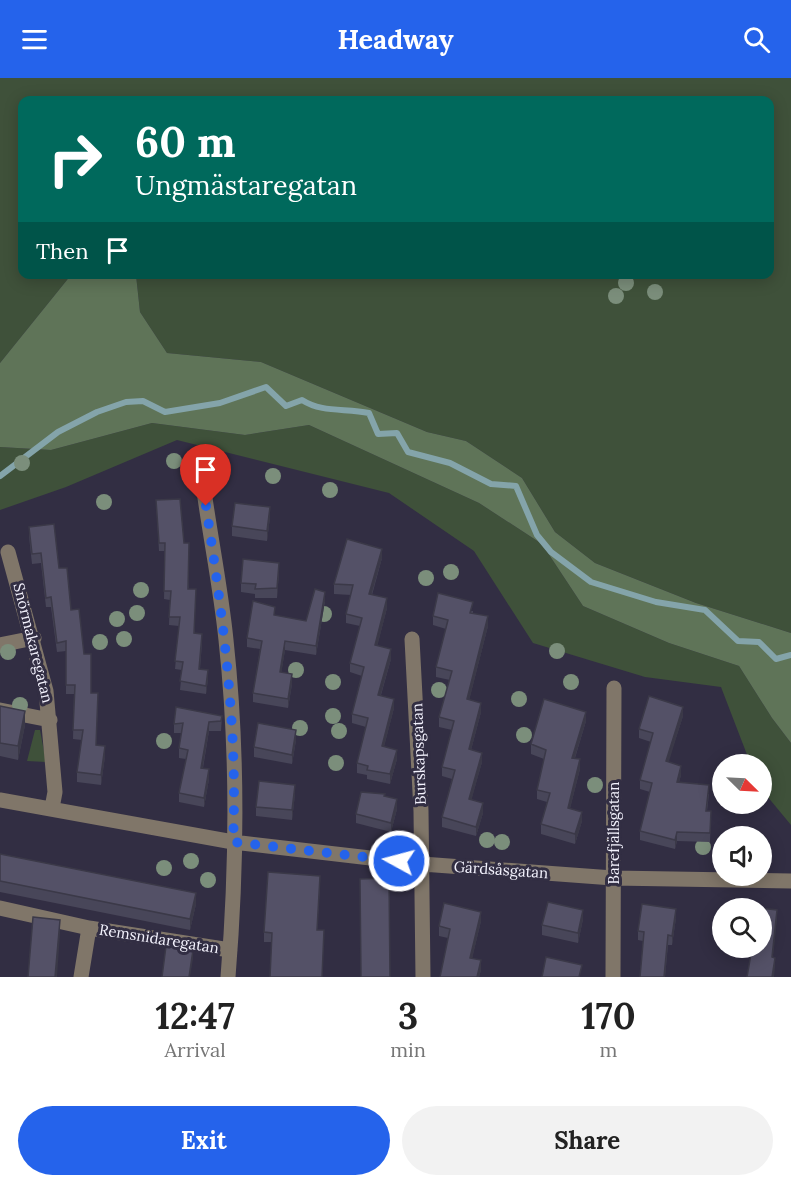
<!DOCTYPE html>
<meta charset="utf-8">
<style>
:root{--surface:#fff;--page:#f2f2f2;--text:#222;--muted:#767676;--accent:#2563eb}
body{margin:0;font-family:Lora,serif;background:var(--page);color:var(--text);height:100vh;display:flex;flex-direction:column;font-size:22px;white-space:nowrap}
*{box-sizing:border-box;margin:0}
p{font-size:20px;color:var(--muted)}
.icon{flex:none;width:33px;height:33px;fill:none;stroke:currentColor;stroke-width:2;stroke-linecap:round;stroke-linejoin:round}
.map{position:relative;height:899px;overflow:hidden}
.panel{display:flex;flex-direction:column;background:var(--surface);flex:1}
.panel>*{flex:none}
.top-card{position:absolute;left:18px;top:18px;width:756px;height:183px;border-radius:12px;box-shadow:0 3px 15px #0003;background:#00695c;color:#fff;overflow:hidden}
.needle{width:39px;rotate:114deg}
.buttons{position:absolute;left:712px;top:676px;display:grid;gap:12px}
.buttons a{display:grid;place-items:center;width:60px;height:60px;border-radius:50%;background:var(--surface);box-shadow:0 3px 15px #0003;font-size:30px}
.pin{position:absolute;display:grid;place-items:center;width:51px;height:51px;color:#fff;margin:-62px -26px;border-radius:50% 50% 50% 0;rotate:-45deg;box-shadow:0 0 6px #0007}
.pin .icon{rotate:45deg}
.me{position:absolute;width:66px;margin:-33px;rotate:277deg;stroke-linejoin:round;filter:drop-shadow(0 0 4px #0008)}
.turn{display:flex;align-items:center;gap:21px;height:126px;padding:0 18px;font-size:27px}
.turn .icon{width:78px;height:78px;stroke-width:2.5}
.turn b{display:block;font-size:42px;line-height:51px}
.then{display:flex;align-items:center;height:57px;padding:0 18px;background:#0003;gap:12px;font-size:22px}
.eta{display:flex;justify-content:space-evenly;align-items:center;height:102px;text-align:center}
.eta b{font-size:36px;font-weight:700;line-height:42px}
.cta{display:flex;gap:12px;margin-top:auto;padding:12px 18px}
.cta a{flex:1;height:69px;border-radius:36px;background:var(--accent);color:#fff;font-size:24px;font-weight:700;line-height:69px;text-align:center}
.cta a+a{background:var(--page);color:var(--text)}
header{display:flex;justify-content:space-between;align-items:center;height:78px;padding:0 18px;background:var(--accent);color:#fff;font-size:27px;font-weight:700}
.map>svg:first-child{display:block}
.green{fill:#3f513a}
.forest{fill:#5f7458}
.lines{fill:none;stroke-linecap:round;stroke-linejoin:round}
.stream{stroke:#84a4aa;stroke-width:6}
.minor{stroke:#807669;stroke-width:15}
.tree{fill:#7b8e7b}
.wall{fill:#484659}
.shaded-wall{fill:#3b3948}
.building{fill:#545167;stroke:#3b3948;stroke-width:1.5}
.route{stroke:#2563eb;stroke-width:10;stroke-dasharray:0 18}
.labels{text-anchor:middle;stroke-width:6;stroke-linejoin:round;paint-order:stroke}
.street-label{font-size:15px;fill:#f3f2fd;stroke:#322e43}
</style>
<header><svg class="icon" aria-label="menu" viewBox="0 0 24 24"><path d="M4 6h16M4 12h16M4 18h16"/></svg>Headway<svg class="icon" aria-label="search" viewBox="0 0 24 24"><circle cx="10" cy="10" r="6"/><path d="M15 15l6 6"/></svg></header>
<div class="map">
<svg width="791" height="899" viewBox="0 0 791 899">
<rect width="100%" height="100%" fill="#322e43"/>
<path class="green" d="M0 0H791V555L696 525 595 485 555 454 522 400 466 363 427 354 261 284 167 275 140 234 136 197 770 196V22H22V196L71 197 0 285Z
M152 345 245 357 309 347 479 425 542 466 583 528 669 565 739 588 772 640 791 665V747L762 712V687H751L721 609 645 599 533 565 474 473 389 415 177 362 66 409 0 432V369L51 372Z
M35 652H40L46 684 27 683Z"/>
<path class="forest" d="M71 197H136L140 234 167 275 261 284 427 354 466 363 522 400 555 454 595 485 696 525 791 555V665L772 640 739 588 669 565 583 528 542 466 479 425 309 347 245 357 152 345 51 372 0 369V285Z"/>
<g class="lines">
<path class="stream" d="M0 398 58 354 97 334 126 324 143 323 165 334 220 325 266 309 286 328 302 322C322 335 345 330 369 335L378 356 397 355 408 374 450 385 491 406 516 408 537 457 551 474 591 504 656 524 705 532 738 563 759 564 776 581 791 577"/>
<path class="minor" d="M204 413C211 463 221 512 226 562 238 673 237 788 228 899
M8 474 46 613 55 714 52 730
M412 561 421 733 423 899
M0 567 34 560
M0 632 50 642
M0 722 233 764 422 786 613 800 791 803
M0 830 89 850 230 872
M81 899 89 850
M613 899 614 610"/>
</g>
<g class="tree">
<circle cx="626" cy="205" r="8"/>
<circle cx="655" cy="214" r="8"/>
<circle cx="616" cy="218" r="8"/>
<circle cx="174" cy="383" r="8"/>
<circle cx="22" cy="385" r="8"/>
<circle cx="273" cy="398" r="8"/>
<circle cx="330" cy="412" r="8"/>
<circle cx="104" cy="424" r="8"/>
<circle cx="451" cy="494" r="8"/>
<circle cx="426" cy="500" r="8"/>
<circle cx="141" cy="512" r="8"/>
<circle cx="137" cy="535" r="8"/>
<circle cx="324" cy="536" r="8"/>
<circle cx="117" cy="541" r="8"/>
<circle cx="124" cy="561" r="8"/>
<circle cx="100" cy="564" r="8"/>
<circle cx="557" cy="573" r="8"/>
<circle cx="8" cy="574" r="8"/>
<circle cx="296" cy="592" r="8"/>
<circle cx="333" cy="604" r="8"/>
<circle cx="571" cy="604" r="8"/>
<circle cx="439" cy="612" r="8"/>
<circle cx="519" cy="621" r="8"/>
<circle cx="20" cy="627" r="8"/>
<circle cx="333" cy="638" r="8"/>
<circle cx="300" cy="650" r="8"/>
<circle cx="339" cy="653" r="8"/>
<circle cx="524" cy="657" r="8"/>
<circle cx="164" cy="663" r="8"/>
<circle cx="336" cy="685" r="8"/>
<circle cx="595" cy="707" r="8"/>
<circle cx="487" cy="762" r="8"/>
<circle cx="502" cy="764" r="8"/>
<circle cx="703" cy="769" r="8"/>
<circle cx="191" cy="783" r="8"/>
<circle cx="164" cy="790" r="8"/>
<circle cx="208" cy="802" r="8"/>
</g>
<path class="wall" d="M156 422 184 465 189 511 195 555 202 564 200 591 208 601 206 616 180 612 182 592 175 591 179 548 169 547 170 522 164 521 165 473H159Z
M270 439 267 463 232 458V448Z
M29 449 59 490 84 576 91 615 98 624 96 667 105 678 101 707 77 704V694L82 662 73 661 74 616H66V573L57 574 51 529H46L41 485 32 486 29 458Z
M382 480 372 517 387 530 377 568 391 581 381 617 394 630 384 668 397 681 390 706 367 701V697L357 695V685L366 649 352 645V636L362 598 350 594V585L360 548 346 545V536L351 517 334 516V506Z
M279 494 277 520H255V516L241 514V505Z
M325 523 316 577 285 572 281 595 292 606 288 630 253 624V615L260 571 247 569V560L275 538 306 543Z
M473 533V535L488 548 469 622 481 634 471 672 482 684 471 722 483 735 476 758 442 749V739L452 701 442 698V689L452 652 439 649V639L450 602 436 599V589L446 551 433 547V538Z
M0 628 25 647 18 682 0 678Z
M222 638 221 653H209L203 690 209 701 204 729 179 724V715L186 681 179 680V670L182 655H174V646Z
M683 638 668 684 681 697 679 704 709 716 707 733H711L710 764 677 763 675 771 640 762V753L650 714 640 711V702L651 664 639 660V651Z
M586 643 575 680 580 691 570 730 582 743 575 766 541 756V746L547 724 537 721V712L544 681 531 676V666Z
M296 662 292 686 254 679V669Z
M295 716 292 742 256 738V729Z
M385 718 397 731 391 754 356 745V736Z
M0 776 196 826 190 852 0 814Z
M320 807 317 852 272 864H264V854Z
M676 840 672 867H668L665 899H640L643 863 638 862V853Z
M583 841 578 865 542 857V847Z
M481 843 472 880 481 892 479 899H440L448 860 439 858V848Z"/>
<path class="shaded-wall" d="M270 429V439L267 463V453Z
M382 471V480L369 525V516Z
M279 485V494L277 520V510Z
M325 514V523L316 577V568Z
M387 520V530L375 577V567Z
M488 538V548L467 631V621Z
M285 563V572L280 604V594Z
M391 571V581L378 626V617Z
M208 592V601L206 616V608Z
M292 596V606L288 630V621Z
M394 621V630L382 677V668Z
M481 625V634L469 680V671Z
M683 629V638L666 693V683Z
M25 633V647L18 682V668Z
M586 634V643L572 689V680Z
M209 644V653L201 699V690Z
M296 652V662L292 686V677Z
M105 668V678L101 707V697Z
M397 672V681L390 706V696Z
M482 675V684L469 731V721Z
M580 681V691L568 739V730Z
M681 688V697L677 713V704Z
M209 691V701L204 729V720Z
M295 707V716L292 742V732Z
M397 721V731L391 754V745Z
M483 725V735L476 758V749Z
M582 734V743L575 766V756Z
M677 754V763L675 771V762Z
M196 815V826L190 852V841Z
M676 831V840L672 867V858Z
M583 832V841L578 865V855Z
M777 832V842L772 889V879Z
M481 834V843L470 890V880Z
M60 842V856L57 899H55Z
M668 857 665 899H664Z
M193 872V881L190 899H189Z
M775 880V889L774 899H772Z
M481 882V892L479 899H477Z"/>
<path class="building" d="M180 421 184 465H189L188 511H196L194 555 202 556 199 591 208 592 206 608 180 603 183 584 175 583 180 539H169L171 513H164L165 465H159L156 422Z
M235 425 270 429 267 453 232 448Z
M54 446 59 490H67L71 532 79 531 84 576H91V615H98L96 667 105 668 101 697 77 694 83 652H73L75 607H66V563L57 565 51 519 46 520 41 475 32 476 29 449Z
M347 461 382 471 369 516 387 520 375 567 391 571 378 617 394 621 382 668 397 672 390 696 367 692 368 688 357 685 368 640 352 636 364 589 350 585 362 540 346 536 353 507 334 506Z
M243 481 279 485 277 510 255 511 256 506 241 505Z
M315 511 325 514 316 568 285 563 280 594 292 596 288 621 253 615 262 563 247 560 253 523 275 529 274 537 306 543Z
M438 515 473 524 470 535 488 538 467 621 481 625 469 671 482 675 469 721 483 725 476 749 442 739 455 692 442 689 454 643 439 639 452 593 436 589 448 542 433 538Z
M649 618 683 629 666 683 681 688 677 704 709 707 706 733H711L710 755 677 754 675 762 640 753 652 705 640 702 653 655 639 651Z
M544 621 586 634 572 680 580 681 568 730 582 734 575 756 541 746 550 715 537 712 546 672 531 666Z
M0 628 25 633 18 668 0 665Z
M176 629 222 638 221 643 209 644 201 690 209 691 204 720 179 715 188 672 179 670 183 645 174 646Z
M258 645 296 652 292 677 254 669Z
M259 703 295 707 292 732 256 729Z
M361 714 385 716 384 718 397 721 391 745 356 736Z
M0 776 196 815 190 841 0 803Z
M268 794 320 798 317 852H324L322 899H270L272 855 264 854Z
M389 800 390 899H361L360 801Z
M548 824 583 832 578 855 542 847Z
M444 825 481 834 470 880 481 882 477 899H440L450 851 439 848Z
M642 826 676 831 672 858 668 857 664 899H640L644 854 638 853Z
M752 829 777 832 772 879 775 880 772 899H747L752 870H762V831H752Z
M33 839 60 842 55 899H28Z
M166 868 193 872 189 899H162Z
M546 879 582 887 579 899H542Z"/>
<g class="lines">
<path class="route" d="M206 428C223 540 238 650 233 764L399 783"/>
</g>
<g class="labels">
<g class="street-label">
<text transform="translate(33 565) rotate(76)" y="5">Snörmakaregatan</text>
<text transform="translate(419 676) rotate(-92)" y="5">Burskapsgatan</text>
<text transform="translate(614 755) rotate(-90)" y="5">Barefjällsgatan</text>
<text transform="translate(501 792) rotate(4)" y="5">Gärdsåsgatan</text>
<text transform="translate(159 861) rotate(9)" y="5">Remsnidaregatan</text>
</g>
</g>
</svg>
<div class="buttons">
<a><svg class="needle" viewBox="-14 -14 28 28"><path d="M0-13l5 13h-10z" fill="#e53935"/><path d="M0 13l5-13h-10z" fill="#767676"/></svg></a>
<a><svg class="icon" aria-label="sound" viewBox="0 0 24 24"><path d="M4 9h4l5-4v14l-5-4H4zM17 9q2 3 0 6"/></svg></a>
<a><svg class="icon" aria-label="search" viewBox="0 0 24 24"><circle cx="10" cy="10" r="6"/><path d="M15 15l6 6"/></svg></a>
</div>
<div class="pin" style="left:206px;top:428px;background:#d93025"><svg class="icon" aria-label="arrive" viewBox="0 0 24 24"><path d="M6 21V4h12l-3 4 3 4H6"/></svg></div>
<svg class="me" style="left:399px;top:783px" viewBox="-20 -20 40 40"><circle r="17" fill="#2563eb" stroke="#fff" stroke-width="3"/><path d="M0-11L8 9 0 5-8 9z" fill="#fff"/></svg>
<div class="top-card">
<div class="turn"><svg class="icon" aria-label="right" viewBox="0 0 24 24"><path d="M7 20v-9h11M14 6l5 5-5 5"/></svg><div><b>60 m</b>Ungmästaregatan</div></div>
<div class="then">Then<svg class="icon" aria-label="arrive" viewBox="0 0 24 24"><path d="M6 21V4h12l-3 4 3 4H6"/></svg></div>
</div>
</div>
<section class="panel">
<div class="eta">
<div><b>12:47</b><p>Arrival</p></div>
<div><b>3</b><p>min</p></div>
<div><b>170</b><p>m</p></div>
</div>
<div class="cta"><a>Exit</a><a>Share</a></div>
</section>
